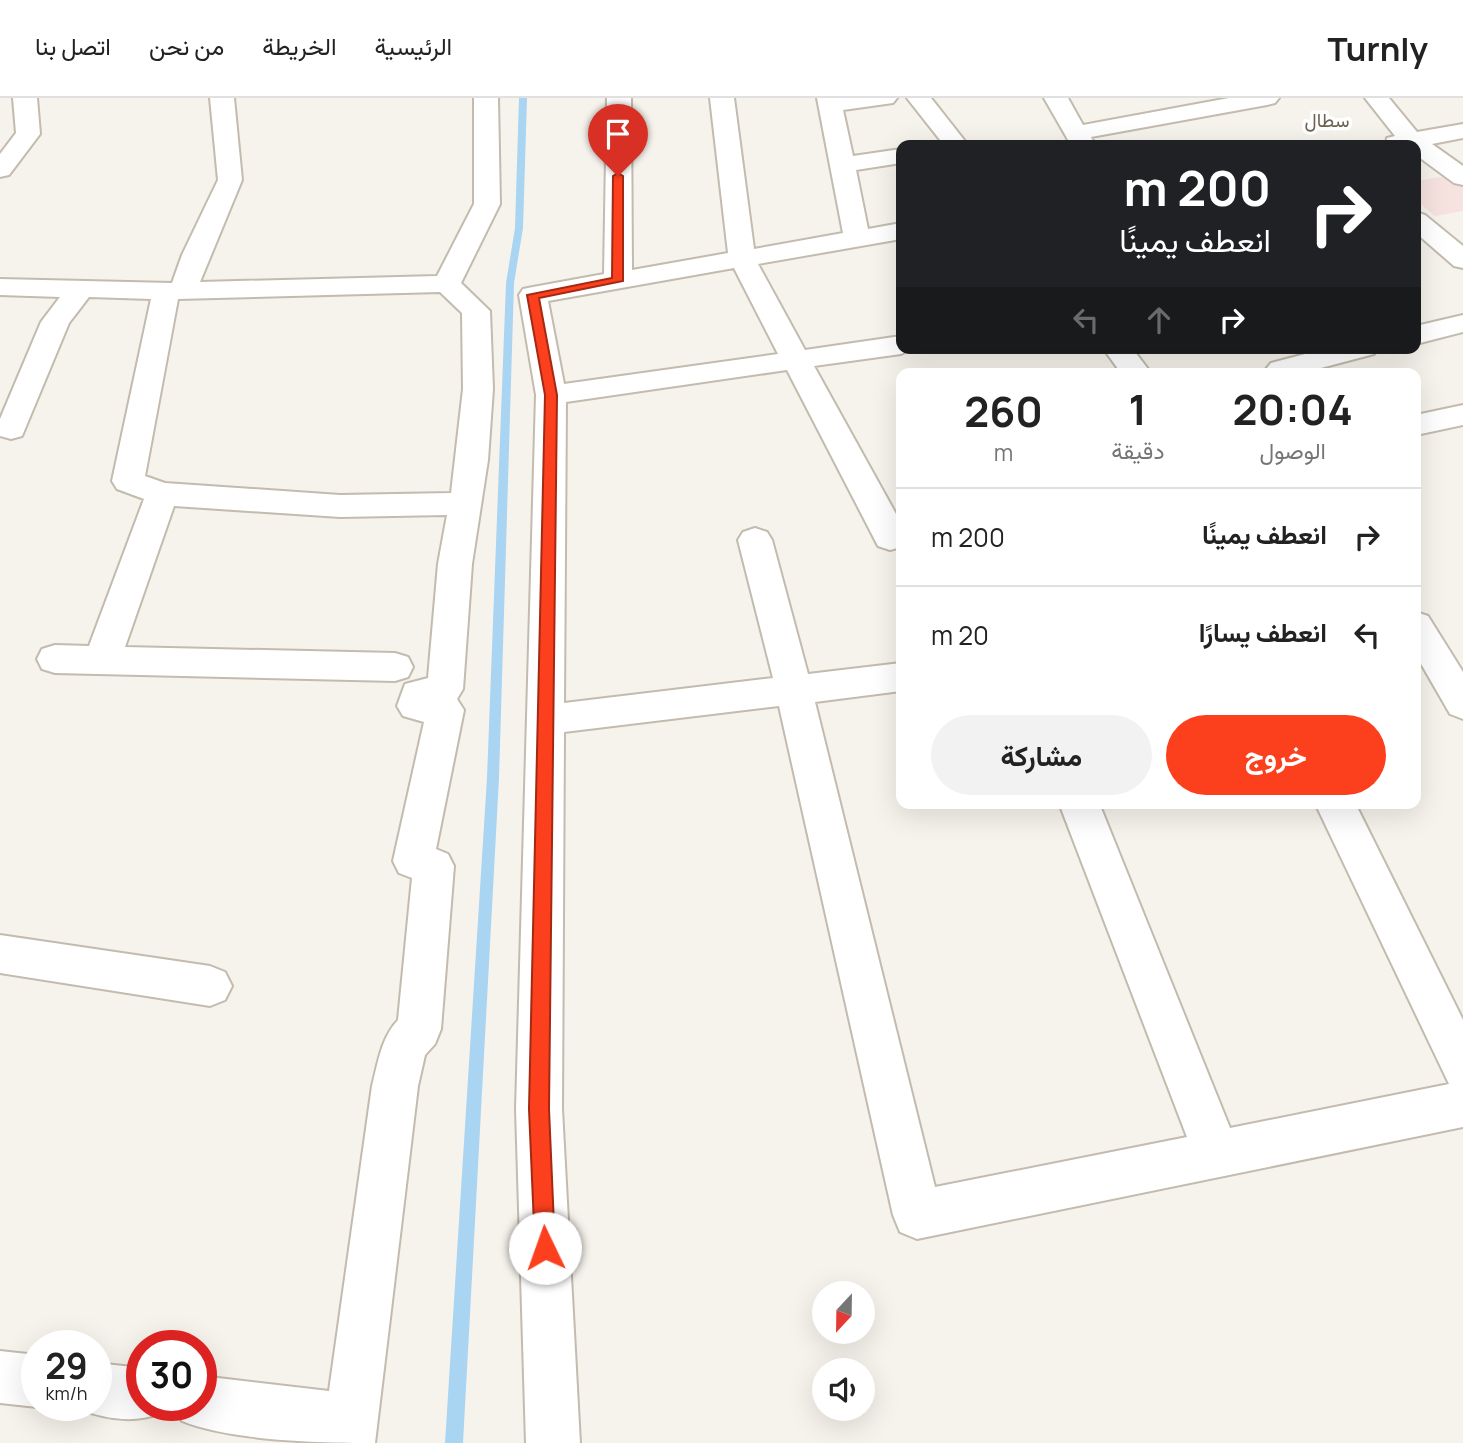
<!DOCTYPE html>
<html lang="ar">
<meta charset="utf-8">
<style>
:root{--surface:#fff;--page:#f2f2f2;--text:#222;--muted:#767676;--line:#e0e0e0;--accent:#fc3f1d}
body{margin:0;font-family:Manrope,Vazirmatn,sans-serif;background:var(--page);color:var(--text);direction:rtl;height:100vh;display:flex;flex-direction:column;font-size:26px;white-space:nowrap}
*{box-sizing:border-box;margin:0}
p{font-size:23px;color:var(--muted)}
.icon{flex:none;width:38px;height:38px;fill:none;stroke:currentColor;stroke-width:2;stroke-linecap:round;stroke-linejoin:round}
.map{position:relative;flex:1;overflow:hidden;direction:ltr}
.details{position:absolute;left:896px;top:270px;width:525px;height:441px;display:flex;flex-direction:column;background:var(--surface);border-radius:14px;box-shadow:0 7px 28px #0002;direction:rtl}
.details>*{flex:none}
.guide{position:absolute;left:896px;top:42px;width:525px;height:214px;border-radius:14px;box-shadow:0 7px 28px #0002;direction:rtl;background:#202124;color:#fff;overflow:hidden}
.needle{width:46px;rotate:202deg}
.tools{position:absolute;left:812px;top:1183px;display:grid;gap:14px}
.tools a{display:grid;place-items:center;width:63px;height:63px;border-radius:50%;background:var(--surface);box-shadow:0 7px 28px #0002;font-size:35px}
.speed{position:absolute;left:21px;top:1232px;display:flex;gap:14px;font-size:35px;font-weight:700;text-align:center}
.speed>*{display:grid;place-content:center;width:91px;height:91px;border-radius:50%;background:var(--surface);box-shadow:0 7px 28px #0002;line-height:1}
.speed small{font-size:18px;font-weight:400}
.speed .limit{border:10px solid #d22;background:#fff;color:#111}
.pin{position:absolute;display:grid;place-items:center;width:60px;height:60px;color:#fff;margin:-72px -30px;border-radius:50% 50% 50% 0;rotate:-45deg;box-shadow:0 0 7px #0007}
.pin .icon{rotate:45deg}
.me{position:absolute;width:77px;margin:-38px;rotate:357deg;stroke-linejoin:round;filter:drop-shadow(0 0 5px #0008)}
.turn{display:flex;align-items:center;gap:24px;height:147px;padding:0 35px;font-size:32px}
.turn .icon{width:91px;height:91px;stroke-width:2.5}
.turn b{display:block;font-size:49px;line-height:60px}
.lanes{display:flex;align-items:center;height:66px;padding:0 35px;background:#0003;justify-content:center;gap:35px;direction:ltr}
.lanes .off{opacity:.35}
.eta{display:flex;justify-content:space-evenly;align-items:center;height:119px;text-align:center}
.eta b{font-size:42px;font-weight:700;line-height:49px}
.primary-button{display:flex;gap:14px;margin-top:auto;padding:14px 35px}
.primary-button a{flex:1;height:80px;border-radius:42px;background:var(--accent);color:#fff;font-size:28px;font-weight:700;line-height:80px;text-align:center}
.primary-button a+a{background:var(--page);color:var(--text)}
ul{padding:0;list-style:none}
li{display:flex;align-items:center;gap:21px;height:98px;padding:0 35px;border-top:2px solid var(--line)}
li div{flex:1}
li b{display:block;font-size:26px}
li em{font-style:normal}
header{display:flex;align-items:center;gap:42px;box-sizing:border-box;height:98px;padding:0 35px;background:var(--surface);border-bottom:2px solid var(--line)}
header strong{font-size:33px}
nav{display:flex;gap:38px;margin-inline-start:auto;font-size:24px}
.map>svg:first-child{display:block}
.medical{fill:#f6e3e0}
.lines{fill:none;stroke-linecap:round;stroke-linejoin:round}
.stream{fill:#a9d4f2;fill-rule:evenodd}
.minor-casing{stroke:#c2bbae;stroke-width:4}
.minor{fill:#fff;fill-rule:evenodd}
.route{fill:#fc3f1d;stroke:#a42913;stroke-width:2}
.labels{text-anchor:middle;stroke-width:7;stroke-linejoin:round;paint-order:stroke}
.far-neighbourhood-label{font-size:19px;fill:#6e6250;stroke:#fff}
</style>
<header>
<strong>Turnly</strong>
<nav><a>الرئيسية</a><a>الخريطة</a><a>من نحن</a><a>اتصل بنا</a></nav>
</header>
<div class="map">
<svg width="1463" height="1345" viewBox="0 0 1463 1345">
<rect width="100%" height="100%" fill="#f6f3ec"/>
<path class="medical" d="M1447 78 1463 90V113L1435 118 1416 102V83Z"/>
<g class="lines">
<path class="stream" d="M519 0H527L523 130 514 185 499 680 463 1345H445L487 680 506 185 515 130Z"/>
<defs>
<path id="minor" d="M13 0H37L40 36 9 77 0 79V56L16 35Z
M210 0H234L242 82 200 184 437 178 474 106V0H498L500 106 461 185 490 213 493 291 488 362 472 466 463 591 457 601 464 612 436 751 448 756 454 768 441 931 435 946 425 957 418 988 375 1345C321 1345 231 1343 182 1323L176 1307H201V1278L329 1293 372 988C378 965 381 940 398 922L412 780 399 775 393 763 424 624 403 618 397 608 405 586 428 580 438 466 447 417 340 419 174 408 125 549 395 555 408 559 413 569 408 579 395 583 55 575 42 571 37 561 42 551 55 547 89 548 144 401 117 391 112 383 151 201 89 199 69 225 22 338 11 341 0 338V321L41 224 60 199 0 197V181L172 185 182 157 218 82ZM440 194 462 215 463 291 451 395 340 397 165 385 145 378 178 201Z
M607 0H631L632 172 728 155 710 0H734L754 151 843 135 817 0H897L893 5 843 12 853 58 901 51V65L856 72 868 131 901 125V141L758 166 805 252 901 238V250H913L901 256 814 268 901 425V449L890 452 878 448 787 272 566 304 564 605 773 580 738 442 743 434 755 430 767 434 772 442 808 576 901 565V593L815 604 935 1089 1187 1039 1059 705H1099L1230 1030 1449 986 1315 705H1355L1463 922V1029L917 1141 900 1134 893 1117 779 608 564 634 562 1011 580 1345H526L516 1011 536 297 519 197 523 191 533 189 604 176ZM734 170 778 256 564 286 548 203Z
M907 0H931L968 47H944Z
M1044 0H1068L1083 27 1229 0H1279L1275 5 1267 7 1091 39 1095 47H1071Z
M1365 0H1389L1417 34 1463 26V40L1432 46 1463 68V87L1454 85 1416 57V47H1386L1387 40 1395 38Z
M1416 114 1425 117 1463 148V170L1454 168 1416 135Z
M1463 217V234L1416 246V228Z
M1103 250H1132L1151 275H1121Z
M1328 250H1378L1374 256 1302 275H1269L1266 271 1271 265Z
M1463 307V327L1416 337V317Z
M1416 514 1428 518 1463 574V621L1450 616 1416 557Z
M0 837 210 868 225 874 232 888 225 902 210 908 0 875Z
M0 1253 37 1257V1307H42L37 1309 0 1305Z
M96 1265 142 1270V1307H164L161 1315C134 1326 104 1321 77 1310L76 1307H96Z"/>
</defs>
<use href="#minor" class="minor-casing"/>
<use href="#minor" class="minor"/>
</g>
<path class="route" d="M618 75 623 78V183L539 200 557 297 549 1011 555 1150 552 1158 545 1161 538 1158 535 1150 529 1011 545 297 527 197 612 180 613 78Z"/>
<g class="labels">
<g class="far-neighbourhood-label">
<text x="1327" y="29">سطال</text>
</g>
</g>
</svg>
<div class="tools">
<a><svg class="needle" viewBox="-14 -14 28 28"><path d="M0-13l5 13h-10z" fill="#e53935"/><path d="M0 13l5-13h-10z" fill="#767676"/></svg></a>
<a><svg class="icon" aria-label="sound" viewBox="0 0 24 24"><path d="M4 9h4l5-4v14l-5-4H4zM17 9q2 3 0 6"/></svg></a>
</div>
<div class="speed"><div>29<small>km/h</small></div><div class="limit">30</div></div>
<div class="pin" style="left:618px;top:78px;background:#d93025"><svg class="icon" aria-label="arrive" viewBox="0 0 24 24"><path d="M6 21V4h12l-3 4 3 4H6"/></svg></div>
<svg class="me" style="left:545px;top:1150px" viewBox="-20 -20 40 40"><circle r="19" fill="#fff"/><path d="M0-13L10 11 0 6-10 11z" fill="#fc3f1d"/></svg>
<div class="guide">
<div class="turn"><svg class="icon" aria-label="right" viewBox="0 0 24 24"><path d="M7 20v-9h11M14 6l5 5-5 5"/></svg><div><b>200 m</b>انعطف يمينًا</div></div>
<div class="lanes"><svg class="icon off" aria-label="left" viewBox="0 0 24 24"><path d="M17 20v-9H6M10 6l-5 5 5 5"/></svg><svg class="icon off" aria-label="ahead" viewBox="0 0 24 24"><path d="M12 20V5M6 11l6-6 6 6"/></svg><svg class="icon" aria-label="right" viewBox="0 0 24 24"><path d="M7 20v-9h11M14 6l5 5-5 5"/></svg></div>
</div>
<section class="details">
<div class="eta">
<div><b>20:04</b><p>الوصول</p></div>
<div><b>1</b><p>دقيقة</p></div>
<div><b>260</b><p>m</p></div>
</div>
<ul>
<li><svg class="icon" aria-label="right" viewBox="0 0 24 24"><path d="M7 20v-9h11M14 6l5 5-5 5"/></svg><div><b>انعطف يمينًا</b></div><em>200 m</em></li>
<li><svg class="icon" aria-label="left" viewBox="0 0 24 24"><path d="M17 20v-9H6M10 6l-5 5 5 5"/></svg><div><b>انعطف يسارًا</b></div><em>20 m</em></li>
</ul>
<div class="primary-button"><a>خروج</a><a>مشاركة</a></div>
</section>
</div>
